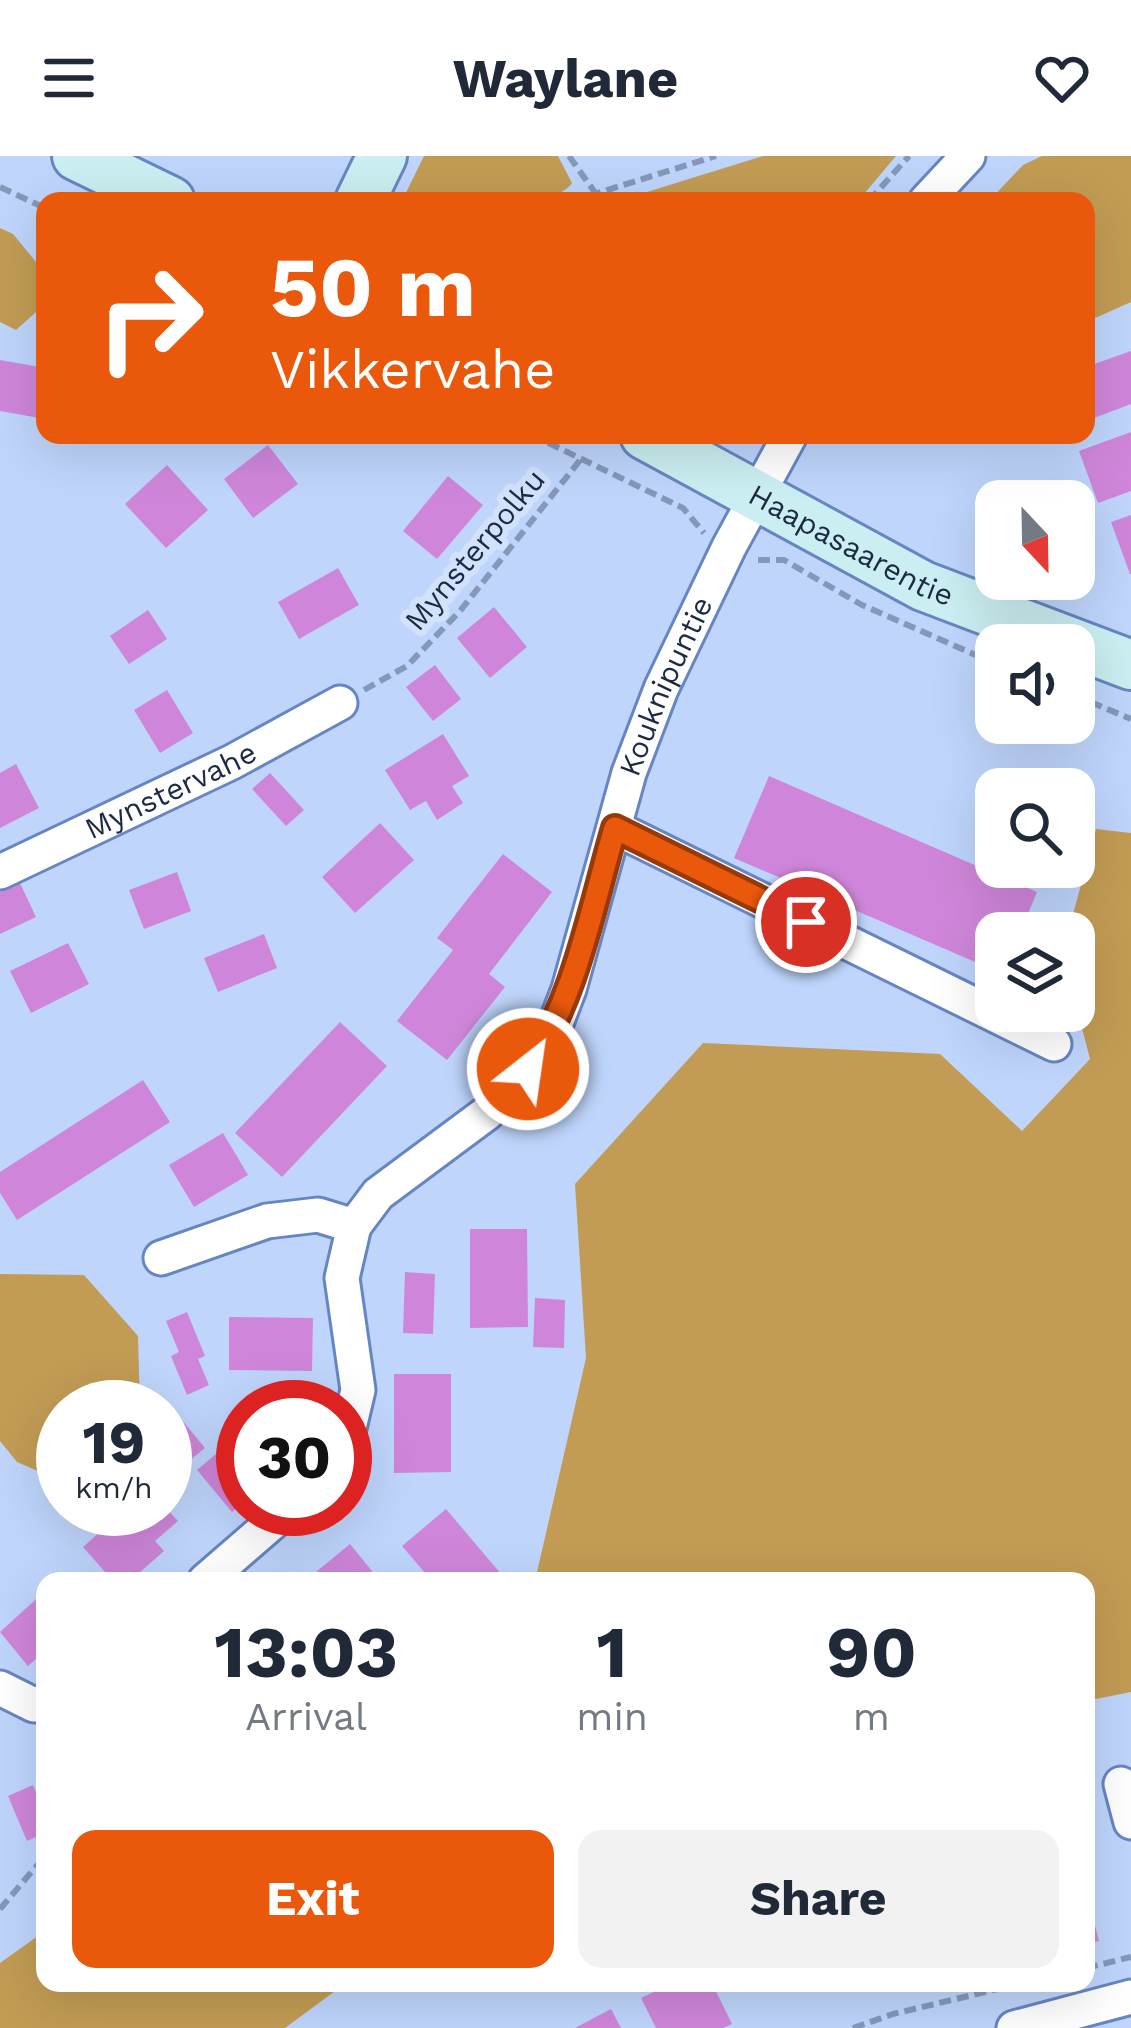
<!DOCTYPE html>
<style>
:root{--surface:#fff;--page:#f2f2f3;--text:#1f2937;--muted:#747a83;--accent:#ea580c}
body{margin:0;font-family:"Work Sans",sans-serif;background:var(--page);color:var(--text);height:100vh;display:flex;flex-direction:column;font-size:45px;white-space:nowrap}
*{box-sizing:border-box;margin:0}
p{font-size:39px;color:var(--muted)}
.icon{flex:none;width:66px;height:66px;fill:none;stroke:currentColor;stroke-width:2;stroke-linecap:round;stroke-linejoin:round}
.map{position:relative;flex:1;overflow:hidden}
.side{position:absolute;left:36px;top:1416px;width:1059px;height:420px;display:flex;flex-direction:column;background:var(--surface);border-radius:24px;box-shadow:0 12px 48px #0002}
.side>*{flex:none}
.guide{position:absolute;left:36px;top:36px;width:1059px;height:252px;border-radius:24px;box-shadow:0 12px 48px #0002;background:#ea580c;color:#fff;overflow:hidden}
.needle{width:78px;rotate:158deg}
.fabs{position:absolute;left:975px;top:324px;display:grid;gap:24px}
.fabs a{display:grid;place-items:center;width:120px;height:120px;border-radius:24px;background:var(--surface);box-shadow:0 12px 48px #0002;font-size:60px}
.speed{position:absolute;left:36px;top:1224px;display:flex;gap:24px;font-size:60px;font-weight:700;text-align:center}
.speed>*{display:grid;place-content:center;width:156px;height:156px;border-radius:50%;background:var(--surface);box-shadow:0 12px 48px #0002;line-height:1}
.speed small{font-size:30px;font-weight:400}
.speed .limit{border:18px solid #d22;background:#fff;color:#111}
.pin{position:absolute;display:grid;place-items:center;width:102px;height:102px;color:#fff;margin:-51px;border:6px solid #fff;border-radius:50%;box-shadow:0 3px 12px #0007}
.me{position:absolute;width:132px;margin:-66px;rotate:30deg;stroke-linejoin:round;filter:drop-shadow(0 0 9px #0008)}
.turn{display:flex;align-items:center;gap:42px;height:252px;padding:0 36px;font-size:54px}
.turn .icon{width:156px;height:156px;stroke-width:2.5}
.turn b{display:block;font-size:84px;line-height:102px}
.eta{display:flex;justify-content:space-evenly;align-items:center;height:204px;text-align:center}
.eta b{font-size:72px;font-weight:700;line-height:84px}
.button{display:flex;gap:24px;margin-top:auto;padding:24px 36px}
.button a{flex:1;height:138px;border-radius:24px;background:var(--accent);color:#fff;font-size:48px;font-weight:700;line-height:138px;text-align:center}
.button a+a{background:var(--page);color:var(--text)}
header{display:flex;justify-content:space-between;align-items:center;height:156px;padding:0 36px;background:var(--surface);font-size:54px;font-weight:700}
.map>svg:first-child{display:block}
.green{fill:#c29c54}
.building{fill:#cf86da}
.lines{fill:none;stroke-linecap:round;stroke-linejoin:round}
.minor-casing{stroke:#6686c3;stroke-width:39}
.secondary-casing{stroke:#6686c3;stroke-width:54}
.path{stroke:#8598ba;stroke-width:6;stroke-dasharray:12 6;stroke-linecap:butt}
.minor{stroke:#fff;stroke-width:33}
.secondary{stroke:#caeef1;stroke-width:48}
.route-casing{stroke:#983908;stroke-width:30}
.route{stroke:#ea580c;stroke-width:21}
.labels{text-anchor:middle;stroke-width:12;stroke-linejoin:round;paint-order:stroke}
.street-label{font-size:30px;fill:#1d2a43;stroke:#d3e2fc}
</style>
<header><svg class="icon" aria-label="menu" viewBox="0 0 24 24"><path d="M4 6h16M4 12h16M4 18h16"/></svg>Waylane<svg class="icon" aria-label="heart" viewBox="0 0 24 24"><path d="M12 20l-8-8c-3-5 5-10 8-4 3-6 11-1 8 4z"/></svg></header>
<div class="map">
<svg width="1131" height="1872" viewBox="0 0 1131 1872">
<rect width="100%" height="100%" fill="#bfd5fc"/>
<path class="green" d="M424 0H558L572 27C552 57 439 45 402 45Z
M763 0H896L858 45H618Z
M1042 0H1131V146L1086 166V45H989L1023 9Z
M0 72 13 78 45 117V148L16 174 0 166Z
M1096 673 1131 677V1536L1086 1545V1425H535L586 1202 575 1028 703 887 940 898 1022 975 1090 903 1074 841V777H1068Z
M0 1118 84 1119 138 1180 140 1251H63V1326L17 1306 0 1285Z
M45 1775V1827H346L285 1872H0V1807Z"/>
<path class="building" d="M1131 195V248L1086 265V211Z
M0 204 45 212V263L0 255Z
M1131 276V335L1098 347 1079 295Z
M268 289 298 328 253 362 224 323Z
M167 309 208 354 166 392 125 348Z
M448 320 483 349 437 403 403 375Z
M992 338 1011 344 996 345V387L977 380Z
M1131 359V418H1130L1111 366Z
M338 412 359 449 299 483 278 446Z
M494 451 527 491 490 522 457 482Z
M148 454 167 483 129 508 110 480Z
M435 509 461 543 433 565 406 531Z
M167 534 193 577 160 597 134 554Z
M443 578 469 620 452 630 463 647 437 664 426 645 410 654 385 614Z
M16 608 39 652 0 672V617Z
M270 617 304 654 286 670 252 633Z
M769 620 1037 736 1020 777H996V815L734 702Z
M380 667 414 704 355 757 322 721Z
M503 698 552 736 489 818 505 831 447 904 397 865 453 794 437 782Z
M177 716 191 755 144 773 129 734Z
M20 727 36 761 0 778V736Z
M264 778 277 812 218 836 204 802Z
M68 787 89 828 31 857 10 815Z
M340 866 387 910 282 1021 235 977Z
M143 924 170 966 17 1064 0 1037V1016Z
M223 977 248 1019 194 1051 169 1009Z
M470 1073H527L528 1171 470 1172Z
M405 1116 435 1118 433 1178 403 1177Z
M535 1142 565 1144 564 1192 533 1191Z
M187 1156 205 1200 198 1203 209 1229 187 1239 171 1200 179 1196 166 1165Z
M229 1161 313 1162 312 1215 229 1214Z
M394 1218H451V1316L394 1317Z
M168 1247 205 1292 174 1317 165 1306Z
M243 1275V1347L232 1356 197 1314Z
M126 1353H167L178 1365 155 1385 164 1395 130 1425H113L83 1391Z
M446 1353 507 1425H432L402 1390Z
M350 1388 380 1425H305Z
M45 1435V1495L28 1510 0 1476Z
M33 1629 45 1659V1677L27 1685 8 1640Z
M1086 1734 1099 1785 1086 1788Z
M672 1827H712L732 1868 723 1872H656L641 1842Z
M611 1853 621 1872H575Z"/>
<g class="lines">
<defs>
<g id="minor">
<path d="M926 45 968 0"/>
<path d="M615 672 1054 888"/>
<path id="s1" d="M0 716 232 606 340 547"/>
<path id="s2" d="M161 1102 267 1065 318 1059 354 1070 378 1038 487 957 528 913 553 875 569 833 629 617 661 533 729 391 790 279"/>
<path d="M345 1289 358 1234 342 1122 354 1070"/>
<path d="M205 1425 288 1353"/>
<path d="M0 1532 34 1549 45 1545"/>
<path d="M1121 1628 1131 1666"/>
<path d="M1014 1872 1131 1841"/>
</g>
<g id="secondary">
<path d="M77 0 170 45"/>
<path d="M360 45 382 0"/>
<path id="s3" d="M645 279 923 430 1131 509"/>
</g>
</defs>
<use href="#minor" class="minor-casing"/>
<use href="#secondary" class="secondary-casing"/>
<path class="path" d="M569 0 601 45
M0 31 45 52
M572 45 716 0
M869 45 909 0
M532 279 683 352 704 377
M758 404H784L862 449 996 508
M364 534 407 510 460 455 581 303
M1074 539 1131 563
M41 1575 45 1591
M0 1753 45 1700
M1086 1812 1131 1801
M853 1872 893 1858 1023 1827"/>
<use href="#minor" class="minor"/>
<use href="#secondary" class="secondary"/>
</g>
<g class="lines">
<defs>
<path id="route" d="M528 913C576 841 591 754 615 672L806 766"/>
</defs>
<use href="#route" class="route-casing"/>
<use href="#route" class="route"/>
</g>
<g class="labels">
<g class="street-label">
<text dy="10" stroke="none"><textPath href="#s3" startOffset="234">Haapasaarentie</textPath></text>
<text transform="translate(475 394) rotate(-50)" y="10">Mynsterpolku</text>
<text dy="10" stroke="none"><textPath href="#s2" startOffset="846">Kouknipuntie</textPath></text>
<text dy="10" stroke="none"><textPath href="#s1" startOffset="189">Mynstervahe</textPath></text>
</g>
</g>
</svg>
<div class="fabs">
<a><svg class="needle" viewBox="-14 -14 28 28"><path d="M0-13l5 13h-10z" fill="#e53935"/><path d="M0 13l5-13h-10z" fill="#747a83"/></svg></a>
<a><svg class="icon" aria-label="sound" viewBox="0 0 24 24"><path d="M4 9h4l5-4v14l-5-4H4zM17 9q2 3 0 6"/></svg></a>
<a><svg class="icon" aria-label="search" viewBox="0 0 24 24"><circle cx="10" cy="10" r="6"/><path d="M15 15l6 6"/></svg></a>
<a><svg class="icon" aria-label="layers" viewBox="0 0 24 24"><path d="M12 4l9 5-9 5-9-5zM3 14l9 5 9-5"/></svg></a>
</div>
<div class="speed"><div>19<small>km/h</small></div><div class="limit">30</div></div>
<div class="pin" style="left:806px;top:766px;background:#d93025"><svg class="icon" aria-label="arrive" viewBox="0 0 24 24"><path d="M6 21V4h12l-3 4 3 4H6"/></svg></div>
<svg class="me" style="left:528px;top:913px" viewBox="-20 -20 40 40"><circle r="17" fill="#ea580c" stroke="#fff" stroke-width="3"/><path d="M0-11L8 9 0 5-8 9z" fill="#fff"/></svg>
<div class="guide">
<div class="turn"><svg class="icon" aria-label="right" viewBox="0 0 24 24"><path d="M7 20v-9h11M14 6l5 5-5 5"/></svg><div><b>50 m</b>Vikkervahe</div></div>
</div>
<section class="side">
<div class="eta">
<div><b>13:03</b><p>Arrival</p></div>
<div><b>1</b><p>min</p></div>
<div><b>90</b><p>m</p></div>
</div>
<div class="button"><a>Exit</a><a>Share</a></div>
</section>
</div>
